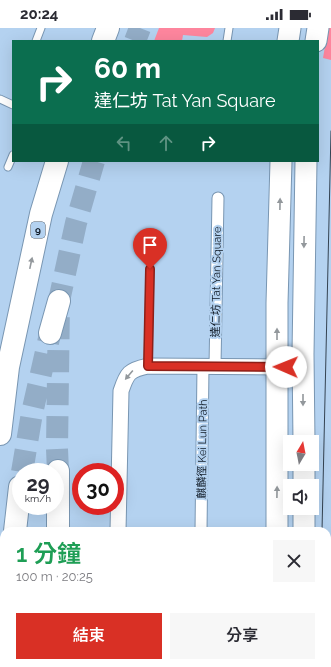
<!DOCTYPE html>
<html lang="zh-TW">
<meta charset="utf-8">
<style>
:root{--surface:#fff;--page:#f7f7f7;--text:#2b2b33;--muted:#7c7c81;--accent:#d93025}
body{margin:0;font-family:Raleway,"Noto Sans TC",sans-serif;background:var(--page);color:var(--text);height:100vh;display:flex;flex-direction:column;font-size:15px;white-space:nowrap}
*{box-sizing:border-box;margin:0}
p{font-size:13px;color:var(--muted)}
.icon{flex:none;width:22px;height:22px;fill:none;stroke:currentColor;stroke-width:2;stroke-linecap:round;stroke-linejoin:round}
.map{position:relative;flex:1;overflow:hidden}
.sheet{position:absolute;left:0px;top:499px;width:331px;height:140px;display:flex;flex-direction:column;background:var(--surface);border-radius:12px 12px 0 0;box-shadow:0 4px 16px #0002}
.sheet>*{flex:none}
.hud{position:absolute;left:12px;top:12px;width:307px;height:122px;border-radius:0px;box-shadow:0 4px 16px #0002;background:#0b6e4f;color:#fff;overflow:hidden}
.needle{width:26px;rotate:10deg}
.fabs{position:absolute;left:283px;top:407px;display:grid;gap:8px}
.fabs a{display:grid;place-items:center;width:36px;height:36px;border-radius:0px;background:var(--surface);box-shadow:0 4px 16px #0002;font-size:20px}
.speed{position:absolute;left:12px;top:435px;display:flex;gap:8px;font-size:20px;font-weight:700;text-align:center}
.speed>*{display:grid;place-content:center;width:52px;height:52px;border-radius:50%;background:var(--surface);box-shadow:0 4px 16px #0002;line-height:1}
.speed small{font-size:10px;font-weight:400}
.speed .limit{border:6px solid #d22;background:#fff;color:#111}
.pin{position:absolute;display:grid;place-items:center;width:34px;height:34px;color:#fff;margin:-41px -17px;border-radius:50% 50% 50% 0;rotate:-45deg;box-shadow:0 0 4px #0007}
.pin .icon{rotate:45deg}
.me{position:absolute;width:44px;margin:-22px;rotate:271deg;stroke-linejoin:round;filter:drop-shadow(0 0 3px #0008)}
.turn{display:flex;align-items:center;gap:14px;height:84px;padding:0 16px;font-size:18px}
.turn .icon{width:52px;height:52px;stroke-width:2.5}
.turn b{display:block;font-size:28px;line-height:34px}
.lanes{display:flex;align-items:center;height:38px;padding:0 16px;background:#0003;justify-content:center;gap:20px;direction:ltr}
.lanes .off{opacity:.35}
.round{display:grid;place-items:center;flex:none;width:42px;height:42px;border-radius:0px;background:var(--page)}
.overview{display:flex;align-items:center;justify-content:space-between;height:68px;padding:0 16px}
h1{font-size:24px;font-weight:600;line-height:30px;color:#1e9e55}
.cta{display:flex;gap:8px;margin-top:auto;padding:8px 16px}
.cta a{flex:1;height:46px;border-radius:0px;background:var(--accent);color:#fff;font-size:16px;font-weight:600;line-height:46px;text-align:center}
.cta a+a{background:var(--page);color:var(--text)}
.status{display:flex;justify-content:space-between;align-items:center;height:28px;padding:0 20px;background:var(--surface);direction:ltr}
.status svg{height:11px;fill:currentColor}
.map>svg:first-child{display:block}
.green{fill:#fe869e}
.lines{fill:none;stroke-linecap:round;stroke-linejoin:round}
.trunk-tunnel{stroke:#93adc7;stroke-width:22;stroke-dasharray:22 11;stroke-linecap:butt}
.service-casing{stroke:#7996b2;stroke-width:9}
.pedestrian-casing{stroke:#7996b2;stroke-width:13}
.minor-casing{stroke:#7996b2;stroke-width:17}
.secondary-casing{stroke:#7996b2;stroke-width:23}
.trunk-casing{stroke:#7996b2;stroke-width:24}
.service{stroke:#fff;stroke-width:7}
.pedestrian{stroke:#fff;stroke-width:11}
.minor{stroke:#fff;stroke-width:15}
.secondary{stroke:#fff;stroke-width:21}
.trunk{stroke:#fff;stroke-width:22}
.tram{stroke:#344352;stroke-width:1}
.oneway{fill:#93989c}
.route-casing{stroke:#8d1f18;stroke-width:10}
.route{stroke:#d93025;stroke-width:7}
.labels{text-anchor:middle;stroke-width:4;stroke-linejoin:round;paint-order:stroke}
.shield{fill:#b4d2f0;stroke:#405061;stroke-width:1}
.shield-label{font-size:10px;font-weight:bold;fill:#0f1924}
.street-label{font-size:11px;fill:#0f1924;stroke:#b4d2f0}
</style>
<div class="status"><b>20:24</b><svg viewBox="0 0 49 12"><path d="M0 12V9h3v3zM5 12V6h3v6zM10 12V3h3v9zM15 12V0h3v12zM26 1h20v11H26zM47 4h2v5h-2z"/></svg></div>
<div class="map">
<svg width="331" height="639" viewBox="0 0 331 639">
<rect width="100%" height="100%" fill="#b4d2f0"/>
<path class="green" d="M159 0H215L213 5 207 9 183 7 182 13H154Z
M328 0H331V32L323 30Z"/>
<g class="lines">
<path class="trunk-tunnel" d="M135 13 140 0
M58 443 57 421 59 273 76 195 94 133
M22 444 32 385 50 306
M5 639V635"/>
<defs>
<path id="service" d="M36 13 41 0
M227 13 229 0
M0 71 13 77
M8 139 13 127
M148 338 150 241
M161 639V635"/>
<path id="pedestrian" d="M215 338 218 170
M201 503 203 338
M192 639V635"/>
<path id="minor" d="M118 503 121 363C127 345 129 342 148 338L286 339 296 335 303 326"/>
<path id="secondary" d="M288 13 290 0
M316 13 318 0
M304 414 303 326 306 133
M304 436V458
M304 480V503
M277 503V275L281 133
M274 639V635
M301 639 302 635"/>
<path id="trunk" d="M103 13 108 0
M50 305 59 273
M0 406 8 339 41 186 57 133
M58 443V503
M15 503 20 459
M61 635 62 639"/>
</defs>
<use href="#service" class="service-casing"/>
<use href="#pedestrian" class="pedestrian-casing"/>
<use href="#minor" class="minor-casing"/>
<use href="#secondary" class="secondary-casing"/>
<use href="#trunk" class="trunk-casing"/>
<use href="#service" class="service"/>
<use href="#pedestrian" class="pedestrian"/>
<use href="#minor" class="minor"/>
<use href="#secondary" class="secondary"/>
<use href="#trunk" class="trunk"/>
<path class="tram" d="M322 503 331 103
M319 639V635"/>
</g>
<defs><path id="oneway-solid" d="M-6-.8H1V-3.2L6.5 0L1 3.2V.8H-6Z"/></defs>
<g class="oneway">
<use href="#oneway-solid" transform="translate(280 176) rotate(-89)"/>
<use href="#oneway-solid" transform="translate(304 214) rotate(91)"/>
<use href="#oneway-solid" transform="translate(31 235) rotate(-78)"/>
<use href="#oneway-solid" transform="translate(277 306) rotate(-90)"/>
<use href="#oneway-solid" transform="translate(129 347) rotate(130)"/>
<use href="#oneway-solid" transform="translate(303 372) rotate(90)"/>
<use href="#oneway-solid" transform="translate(277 464) rotate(-89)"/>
</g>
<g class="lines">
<defs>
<path id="route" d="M150 241 148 338 286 339"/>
</defs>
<use href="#route" class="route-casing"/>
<use href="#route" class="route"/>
</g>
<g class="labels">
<rect class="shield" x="31" y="194" width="14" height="16" rx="3"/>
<g class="shield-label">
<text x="38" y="206">9</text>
</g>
<g class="street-label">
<text transform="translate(216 254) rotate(-89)" y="4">達仁坊 Tat Yan Square</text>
<text transform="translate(202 421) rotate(-89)" y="4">麒麟徑 Kei Lun Path</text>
</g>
</g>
</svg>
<div class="fabs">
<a><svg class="needle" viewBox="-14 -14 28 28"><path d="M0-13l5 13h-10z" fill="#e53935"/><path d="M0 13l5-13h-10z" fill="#7c7c81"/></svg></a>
<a><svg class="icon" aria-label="sound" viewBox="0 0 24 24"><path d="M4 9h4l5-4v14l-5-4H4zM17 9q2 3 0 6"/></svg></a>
</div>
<div class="speed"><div>29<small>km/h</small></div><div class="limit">30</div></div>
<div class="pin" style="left:150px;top:241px;background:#d93025"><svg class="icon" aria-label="arrive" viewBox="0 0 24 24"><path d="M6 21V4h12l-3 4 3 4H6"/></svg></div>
<svg class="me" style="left:286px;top:339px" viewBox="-20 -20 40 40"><circle r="19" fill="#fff"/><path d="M0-13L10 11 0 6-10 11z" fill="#d93025"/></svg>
<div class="hud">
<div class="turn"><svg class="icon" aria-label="right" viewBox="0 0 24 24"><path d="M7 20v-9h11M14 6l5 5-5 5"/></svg><div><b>60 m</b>達仁坊 Tat Yan Square</div></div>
<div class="lanes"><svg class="icon off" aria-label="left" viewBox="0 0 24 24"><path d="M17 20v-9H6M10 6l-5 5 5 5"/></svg><svg class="icon off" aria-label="ahead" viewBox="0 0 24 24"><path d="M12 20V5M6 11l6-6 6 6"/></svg><svg class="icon" aria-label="right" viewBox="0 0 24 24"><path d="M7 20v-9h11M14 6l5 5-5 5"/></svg></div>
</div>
<section class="sheet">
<div class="overview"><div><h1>1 分鐘</h1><p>100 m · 20:25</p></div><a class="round"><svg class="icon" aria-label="close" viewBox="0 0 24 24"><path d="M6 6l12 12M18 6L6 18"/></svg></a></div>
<div class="cta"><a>結束</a><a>分享</a></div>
</section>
</div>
